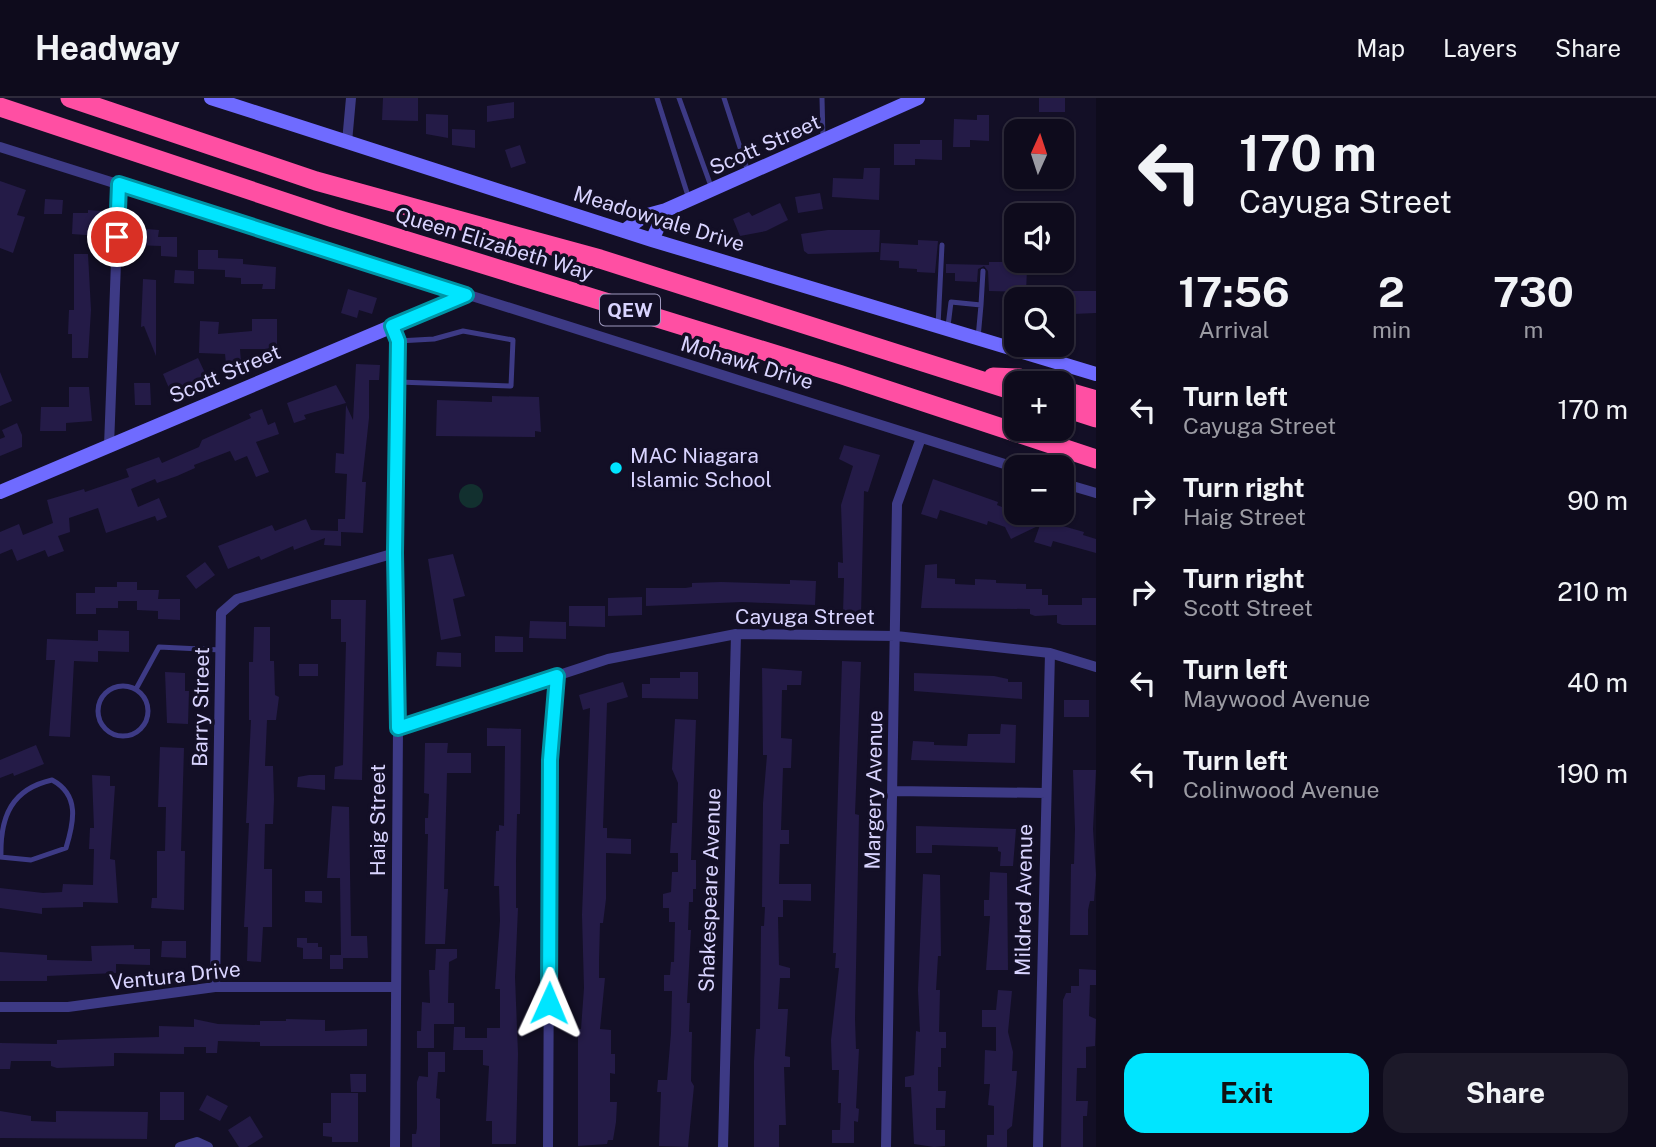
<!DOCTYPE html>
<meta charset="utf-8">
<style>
:root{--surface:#0e0b1c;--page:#1c1929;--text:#f1f3f6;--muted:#9b9ba3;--line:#2e2b3b;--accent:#00e5ff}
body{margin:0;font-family:"Public Sans",sans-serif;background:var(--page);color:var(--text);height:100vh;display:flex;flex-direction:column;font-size:26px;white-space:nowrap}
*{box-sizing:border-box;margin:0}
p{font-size:23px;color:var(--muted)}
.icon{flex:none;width:38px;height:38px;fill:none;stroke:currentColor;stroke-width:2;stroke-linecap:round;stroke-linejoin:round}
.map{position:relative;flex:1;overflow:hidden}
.sheet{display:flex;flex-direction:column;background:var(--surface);width:560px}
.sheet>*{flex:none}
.hud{background:#0e0b1c;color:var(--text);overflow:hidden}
.needle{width:46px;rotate:3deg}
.fabs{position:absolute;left:1004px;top:21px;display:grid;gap:14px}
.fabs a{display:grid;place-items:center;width:70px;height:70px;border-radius:14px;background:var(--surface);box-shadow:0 2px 5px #0004,0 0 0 2px var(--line);font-size:35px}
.pin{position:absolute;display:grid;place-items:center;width:60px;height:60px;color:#fff;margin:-30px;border:4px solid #fff;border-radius:50%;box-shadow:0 2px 7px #0007}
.me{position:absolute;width:77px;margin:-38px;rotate:1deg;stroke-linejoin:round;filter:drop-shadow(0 0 5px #0008)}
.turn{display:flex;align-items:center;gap:24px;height:147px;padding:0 28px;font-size:32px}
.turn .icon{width:91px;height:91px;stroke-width:2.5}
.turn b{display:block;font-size:49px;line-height:60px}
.eta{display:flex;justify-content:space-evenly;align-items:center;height:119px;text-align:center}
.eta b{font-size:42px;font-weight:700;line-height:49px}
.cta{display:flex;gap:14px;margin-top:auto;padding:14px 28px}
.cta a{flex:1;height:80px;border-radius:21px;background:var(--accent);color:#111;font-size:28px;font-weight:700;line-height:80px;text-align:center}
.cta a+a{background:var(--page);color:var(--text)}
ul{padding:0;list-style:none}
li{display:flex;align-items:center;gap:21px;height:91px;padding:0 28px}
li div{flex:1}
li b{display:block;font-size:26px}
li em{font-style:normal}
header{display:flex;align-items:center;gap:42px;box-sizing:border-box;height:98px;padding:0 35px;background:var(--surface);border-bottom:2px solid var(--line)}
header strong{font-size:33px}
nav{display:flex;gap:38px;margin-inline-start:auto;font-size:24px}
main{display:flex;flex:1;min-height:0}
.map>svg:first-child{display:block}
.green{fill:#12302f}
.building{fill:#241b47}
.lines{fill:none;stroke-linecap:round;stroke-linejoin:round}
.lane{stroke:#3d3a85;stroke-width:5}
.street{stroke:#3d3a85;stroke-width:10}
.secondary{stroke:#6f6bff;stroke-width:14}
.highway{stroke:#ff4fa3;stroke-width:19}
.route-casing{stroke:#0095a6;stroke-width:18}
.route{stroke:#00e5ff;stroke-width:12}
.poi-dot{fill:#00e5ff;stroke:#130f26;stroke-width:2.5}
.labels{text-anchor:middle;stroke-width:7;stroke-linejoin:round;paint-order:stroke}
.shield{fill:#130f26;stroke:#9e99be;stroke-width:2}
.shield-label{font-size:19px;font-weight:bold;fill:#d9d4ff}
.street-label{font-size:21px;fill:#d9d4ff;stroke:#130f26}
.poi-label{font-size:21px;fill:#d9d4ff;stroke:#130f26;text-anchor:start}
</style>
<header>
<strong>Headway</strong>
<nav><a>Map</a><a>Layers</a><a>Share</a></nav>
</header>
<main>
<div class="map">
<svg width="1096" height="1049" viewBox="0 0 1096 1049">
<rect width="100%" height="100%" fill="#130f26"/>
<path class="green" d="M459 398a12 12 0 1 1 24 0a12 12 0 1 1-24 0Z"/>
<path class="building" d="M383 0H418V23L382 22Z
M1039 0H1065V14H1039Z
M514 4V20L487 24V8Z
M426 16 448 17V40L426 36Z
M977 17H989V43L970 42V49H953L954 21 977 22Z
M1014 23 1030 24 1029 33H1014Z
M452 31 475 32V50L452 47Z
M920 42H942V62L915 61V67H894V46H920Z
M520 47 526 65 511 70 505 52Z
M864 70H880L879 102 832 99 833 80 863 81Z
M0 83 26 92 17 117 25 119 13 155 0 150Z
M820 95 823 111 798 115 795 99Z
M45 101 63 102 62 116H44Z
M780 105 788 122 766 133 740 138 733 121 749 114 752 118Z
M88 112 101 113 99 138 72 136 73 115H88Z
M135 130 159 132 158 139H177V159L161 158V148L134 147Z
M828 132H880L879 154 808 156 804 153 801 136Z
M918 142 938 143 935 175 917 174V171L899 170V163L880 162 881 145 918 147Z
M198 152H218V160L243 161V166L276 169 275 191H262L263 186H241V180L225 179V172L198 171Z
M74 156H88L91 212 88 260H72V236H68L69 212H74Z
M989 164H1005V170L1027 171 1026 194 989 193 988 173 984 168 978 171 977 184 955 183V175H946V166L989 167Z
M175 172 194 173V186L174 185Z
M143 181 156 182V258L144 228 141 229Z
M1030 190H1056V201H1029Z
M348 191 377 200 372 216 359 212 357 220 341 215Z
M1065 193H1096V215L1073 216V213H1065Z
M252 221H277V251H240L241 264 226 266 225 256 199 255 200 223 219 224 218 236 252 233Z
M198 260 206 277 201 279 203 282 171 295 163 276Z
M356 266 380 267 379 282H369V320L362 384H366L363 435 341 434V448L324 447 325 440 294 452 293 448 261 462 259 458 228 471 218 448 272 427 275 433 306 421 311 432 338 433V421H345L347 376 335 375 336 355 344 356 346 307 353 322Z
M0 274 12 303 0 308Z
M134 285H150L151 307H135Z
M336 287 346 305 304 317 306 321 294 325 287 305Z
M69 289H89L92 323 66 325V333H40L41 309H69Z
M492 298 539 299 541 334 535 333V339L436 338 437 302 492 304Z
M262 311 268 327 275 324 279 336 256 344 269 374 256 379 247 358 235 363 230 353 194 367 195 370 177 378 157 385 155 381 131 391 138 409 159 400 167 419 157 423 155 418 106 435 98 410 69 420 70 434 58 438 64 453 48 459 45 452 17 463 12 451 0 456V434L19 426 23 437 53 425 47 402 84 391 85 394 129 379 126 371 159 359 162 365 199 349 202 342 251 320 249 316Z
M17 325 22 337V349L0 358V341L5 339 2 332Z
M844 347 880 357 868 394 864 393 861 517 843 516 844 480H838V464L843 465 841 407 853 368 839 361Z
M933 381 998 404 997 407 1017 415 1084 434 1083 437 1096 441V455L1053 443 1051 449 1034 444 1040 427 1011 441 1005 429 988 423 987 427 940 412 937 421 921 416Z
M453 456 465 498 453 501 461 538 441 542 428 461Z
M205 464 215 477 196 491 186 478Z
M937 466V480L955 481V486L975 487V481L996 482V485L1026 486V491H1042V497H1048V507H1082V500H1096V527H1062L1057 525V517L1035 518 1030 516V511L921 510 925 467Z
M790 482 816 483 815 507 742 504 646 508V490H685L692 489V485L721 484 790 486Z
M117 484H137V492H159L158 501H180V522L158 521V513L137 512V503H118V510H96V516H76V495H95V489H117Z
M642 499V517L608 518V500Z
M331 502H366L362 682 334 681 335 669 343 667 346 544H341V521H331Z
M569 508H605V529L569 528Z
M530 523 566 524V541L529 540Z
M254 529H270V563H274L275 597 279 599 276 622H267L265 668H273L274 701 273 726H265L264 771H272V829H263L261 864 247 863 248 829H244L249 725H246L251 622H249V564H253Z
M98 532 129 533V554L98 553V564L74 563 70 639 49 638 55 562H46L47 541 98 543Z
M495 538 523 539V554H495Z
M437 554 461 555V569L436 568Z
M842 563 861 564 855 716 859 717 855 921 856 951H859L856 1010 859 1011 858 1024 854 1023V1045H832V1032H840L841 1005H838L839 972H832L831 942 839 870H835L836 855H833Z
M299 566H318V578H299Z
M762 570 802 573 801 587H787V592H782L781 640 792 641 791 670H783L781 732H789V746H780L779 786H811V803L783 802V819H778L779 867 790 870V880H780L778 911H788L785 958 790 959V969H784L786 1027H779V1049H754V963L756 931H760L761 828H764L765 809H762L763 705 767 657H763Z
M165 574 185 575V593H189L188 626 167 625Z
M680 574H698V601L642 600V586H650V580H680Z
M914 575 994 578 1008 581V584H1022V601L914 593Z
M623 584 628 599 607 605 603 730H607V740L631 741V756L606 755V801L603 825H600L599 862V880H605L600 931 611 932V956H615V976L610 975V1004H617L616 1024 613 1042H608L607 1046 578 1048V931H581L584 890 582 817 590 610 583 612 579 597Z
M1064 602H1089V619H1064Z
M675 621 696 622 691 762H696V791H693V804H689L688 832H691L687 905H690L689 934H692L691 983 694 988 688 1049 659 1048 661 994H657L658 982H667L671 935 672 893H664V877H670L671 864H674L675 824H669V810H663V796L671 794 672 774H678V755H670L672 725H677L678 685 672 671Z
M1001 626 1016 627 1015 665 911 662 913 643 934 644V647L967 648 968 636H1000Z
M487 630 521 631 520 716H517L516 764V810H518L515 879 518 956 516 1046H492V1023H486L489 968 483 967V952H453L454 929H465V940H487V930H500V891H495L500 823 499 788H494L496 733H499V727L504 728 505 648H487Z
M425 645H448L447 655H471V675H447L444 791H448L445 846H425L428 736H425V720H428L429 696 424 695Z
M36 647 44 666 14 678 13 675 0 680V662Z
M160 649 184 650 181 753H185L184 812 151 810 152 800H157V753H165L166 709H158Z
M1073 672H1096L1093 731 1096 777 1094 803H1090L1088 812V837H1070L1071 766H1074L1075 731Z
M92 677 110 678V688H115L110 761 115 762 118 805 83 804V809L42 810V816L0 810V790L43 795 62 794 63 786 93 787 94 751H89L90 730H94Z
M309 677H325V692L297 689 298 679Z
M332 708 349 709 351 838H367L368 860H343V871H330V857H341L340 780H327Z
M916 728 1016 731 1013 768H1000L1001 754 998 753V749L932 747V755H916Z
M990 774 1007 775 1008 872H986L990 818H984V802H989Z
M923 776 940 777 941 858H938L936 892H940L939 934H946V950H941V969H938V993H946L945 1010H936V1032H945V1048L934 1049 914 1046 911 989H905V979L914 977 916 933 920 934 918 892Z
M305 793H322V805L305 804Z
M297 840H307V845H318V849H322V861H303V850L297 849Z
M162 843H186V860L161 859Z
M134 847V851H150V867L116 866V875L47 878V883H0V854L47 857V862L92 863 91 848Z
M436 851H457V860L449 864 448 905H454V926H434V950H417V933H421L422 904 430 905 429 872H435Z
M1079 871 1096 872V887H1090L1089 918 1096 921 1095 948 1086 949V970H1077L1076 1003H1088L1087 1018H1083V1049H1061L1063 902 1066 895H1071V888H1079Z
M998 892 1012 893 1008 934 1013 954 1012 973H1017L1016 987 1012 1028 1007 1032V1049H987V1037H994V1008L988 1007 990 986H984L985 952 996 953V929H982V912H996Z
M194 921 218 926 260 927V923H286V921L325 922V933L367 931V948H260V944L218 943 217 955H206V949H184V956L114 955V968L57 970 51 968V963H11L10 971H0V945L57 946V942L159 939V928L194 929Z
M428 954H445V974H438L436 1000 440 1001V1049H412V1036H416L417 1030V984L419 978 428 979Z
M350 976H366V994H351Z
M160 994H184V1022H160Z
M331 995H358V1044H332V1039L323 1038V1025H331Z
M207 997 228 1008 220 1023 199 1012Z
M0 1013 31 1018V1023L56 1024V1013L148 1014 147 1041 0 1040Z
M250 1018 263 1039 247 1049H239L228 1032Z"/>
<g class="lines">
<path class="lane" d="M657 0 689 101
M679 0 712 91
M724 0 748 74
M822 0 823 41
M981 207 983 173
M938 228 942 147
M948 228 951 204 981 207 978 240
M398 243 434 241 463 233 513 242 511 288 398 284
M98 613a25 25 0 1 1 50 0a25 25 0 1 1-50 0Z
M136 591 159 549 221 552
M0 759 31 762 66 750C74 724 80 697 52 682 12 691 0 718 1 758"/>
<path class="street" d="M347 44 351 0
M0 49 1017 370
M392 228 398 243 395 455 398 630 395 1049
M109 348 119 86
M1062 385 1096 395
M398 630 608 561 736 536 896 538 1050 555 1096 569
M893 693 1046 695
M215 889 221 515 237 501 395 455
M0 909H68L215 889H396
M180 1049 197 1044 208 1049
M548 1049 550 662 557 578
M723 1049 736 536
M886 1049 897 406 921 340
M1038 1049 1050 555"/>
<path class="secondary" d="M211 0 652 142 1096 276
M624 133 644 118 666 112
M652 142 666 112 918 0
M0 394 466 197"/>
<path class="highway" d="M70 0 316 83 600 161 1017 294
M0 9 333 120 839 276 1096 361
M993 279 1019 280 1037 285
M1062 292 1096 302
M1062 309 1096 320"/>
</g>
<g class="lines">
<defs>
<path id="route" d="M117 139 119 86 466 197 392 228 398 243 395 455 398 630 557 578 550 662 549 905"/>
</defs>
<use href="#route" class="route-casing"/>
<use href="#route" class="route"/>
</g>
<circle class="poi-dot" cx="616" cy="370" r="7"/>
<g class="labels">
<rect class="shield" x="600" y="196.5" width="60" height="31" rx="5"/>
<g class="shield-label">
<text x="630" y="219">QEW</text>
</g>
<g class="street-label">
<text transform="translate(765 47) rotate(-24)" y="7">Scott Street</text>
<text transform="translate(659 121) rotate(17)" y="7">Meadowvale Drive</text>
<text transform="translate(494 146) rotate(17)" y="7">Queen Elizabeth Way</text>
<text transform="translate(747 265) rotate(17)" y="7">Mohawk Drive</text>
<text transform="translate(225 276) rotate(-23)" y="7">Scott Street</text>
<text x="805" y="526">Cayuga Street</text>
<text transform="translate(201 609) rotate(-89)" y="7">Barry Street</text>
<text transform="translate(874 692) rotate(-89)" y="7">Margery Avenue</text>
<text transform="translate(378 722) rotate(-90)" y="7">Haig Street</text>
<text transform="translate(710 792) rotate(-88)" y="7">Shakespeare Avenue</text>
<text transform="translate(1024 802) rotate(-89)" y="7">Mildred Avenue</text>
<text transform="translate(175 878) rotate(-6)" y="7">Ventura Drive</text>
</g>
<g class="poi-label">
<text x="630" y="365">MAC Niagara<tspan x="630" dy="24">Islamic School</tspan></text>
</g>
</g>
</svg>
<div class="fabs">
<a><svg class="needle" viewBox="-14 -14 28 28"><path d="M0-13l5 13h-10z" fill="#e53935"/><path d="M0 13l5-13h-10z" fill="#9b9ba3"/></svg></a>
<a><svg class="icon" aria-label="sound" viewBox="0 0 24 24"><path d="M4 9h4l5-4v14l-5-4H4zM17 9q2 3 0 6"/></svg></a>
<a><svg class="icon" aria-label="search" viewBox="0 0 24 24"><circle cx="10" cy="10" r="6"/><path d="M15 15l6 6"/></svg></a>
<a>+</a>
<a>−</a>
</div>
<div class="pin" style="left:117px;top:139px;background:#d93025"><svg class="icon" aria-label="arrive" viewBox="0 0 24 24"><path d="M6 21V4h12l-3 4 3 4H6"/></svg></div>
<svg class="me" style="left:549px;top:905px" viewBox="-20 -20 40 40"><path d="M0-17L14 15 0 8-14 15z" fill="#00e5ff" stroke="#fff" stroke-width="4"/></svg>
</div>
<section class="sheet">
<div class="hud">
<div class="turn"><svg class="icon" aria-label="left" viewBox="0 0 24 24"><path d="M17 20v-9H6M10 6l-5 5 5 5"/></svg><div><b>170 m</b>Cayuga Street</div></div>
</div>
<div class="eta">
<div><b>17:56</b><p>Arrival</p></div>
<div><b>2</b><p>min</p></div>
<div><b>730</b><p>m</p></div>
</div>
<ul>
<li><svg class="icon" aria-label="left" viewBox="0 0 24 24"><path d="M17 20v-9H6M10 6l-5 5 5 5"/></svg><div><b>Turn left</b><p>Cayuga Street</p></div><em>170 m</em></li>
<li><svg class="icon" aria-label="right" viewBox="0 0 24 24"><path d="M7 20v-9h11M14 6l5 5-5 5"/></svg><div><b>Turn right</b><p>Haig Street</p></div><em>90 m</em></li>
<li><svg class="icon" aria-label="right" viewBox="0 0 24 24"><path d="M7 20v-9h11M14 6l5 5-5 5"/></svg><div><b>Turn right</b><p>Scott Street</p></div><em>210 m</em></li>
<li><svg class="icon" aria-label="left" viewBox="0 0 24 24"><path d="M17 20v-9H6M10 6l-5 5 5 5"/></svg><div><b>Turn left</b><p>Maywood Avenue</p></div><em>40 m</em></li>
<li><svg class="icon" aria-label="left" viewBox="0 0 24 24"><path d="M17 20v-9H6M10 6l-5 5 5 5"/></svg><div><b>Turn left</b><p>Colinwood Avenue</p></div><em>190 m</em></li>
</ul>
<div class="cta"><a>Exit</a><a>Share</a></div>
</section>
</main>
